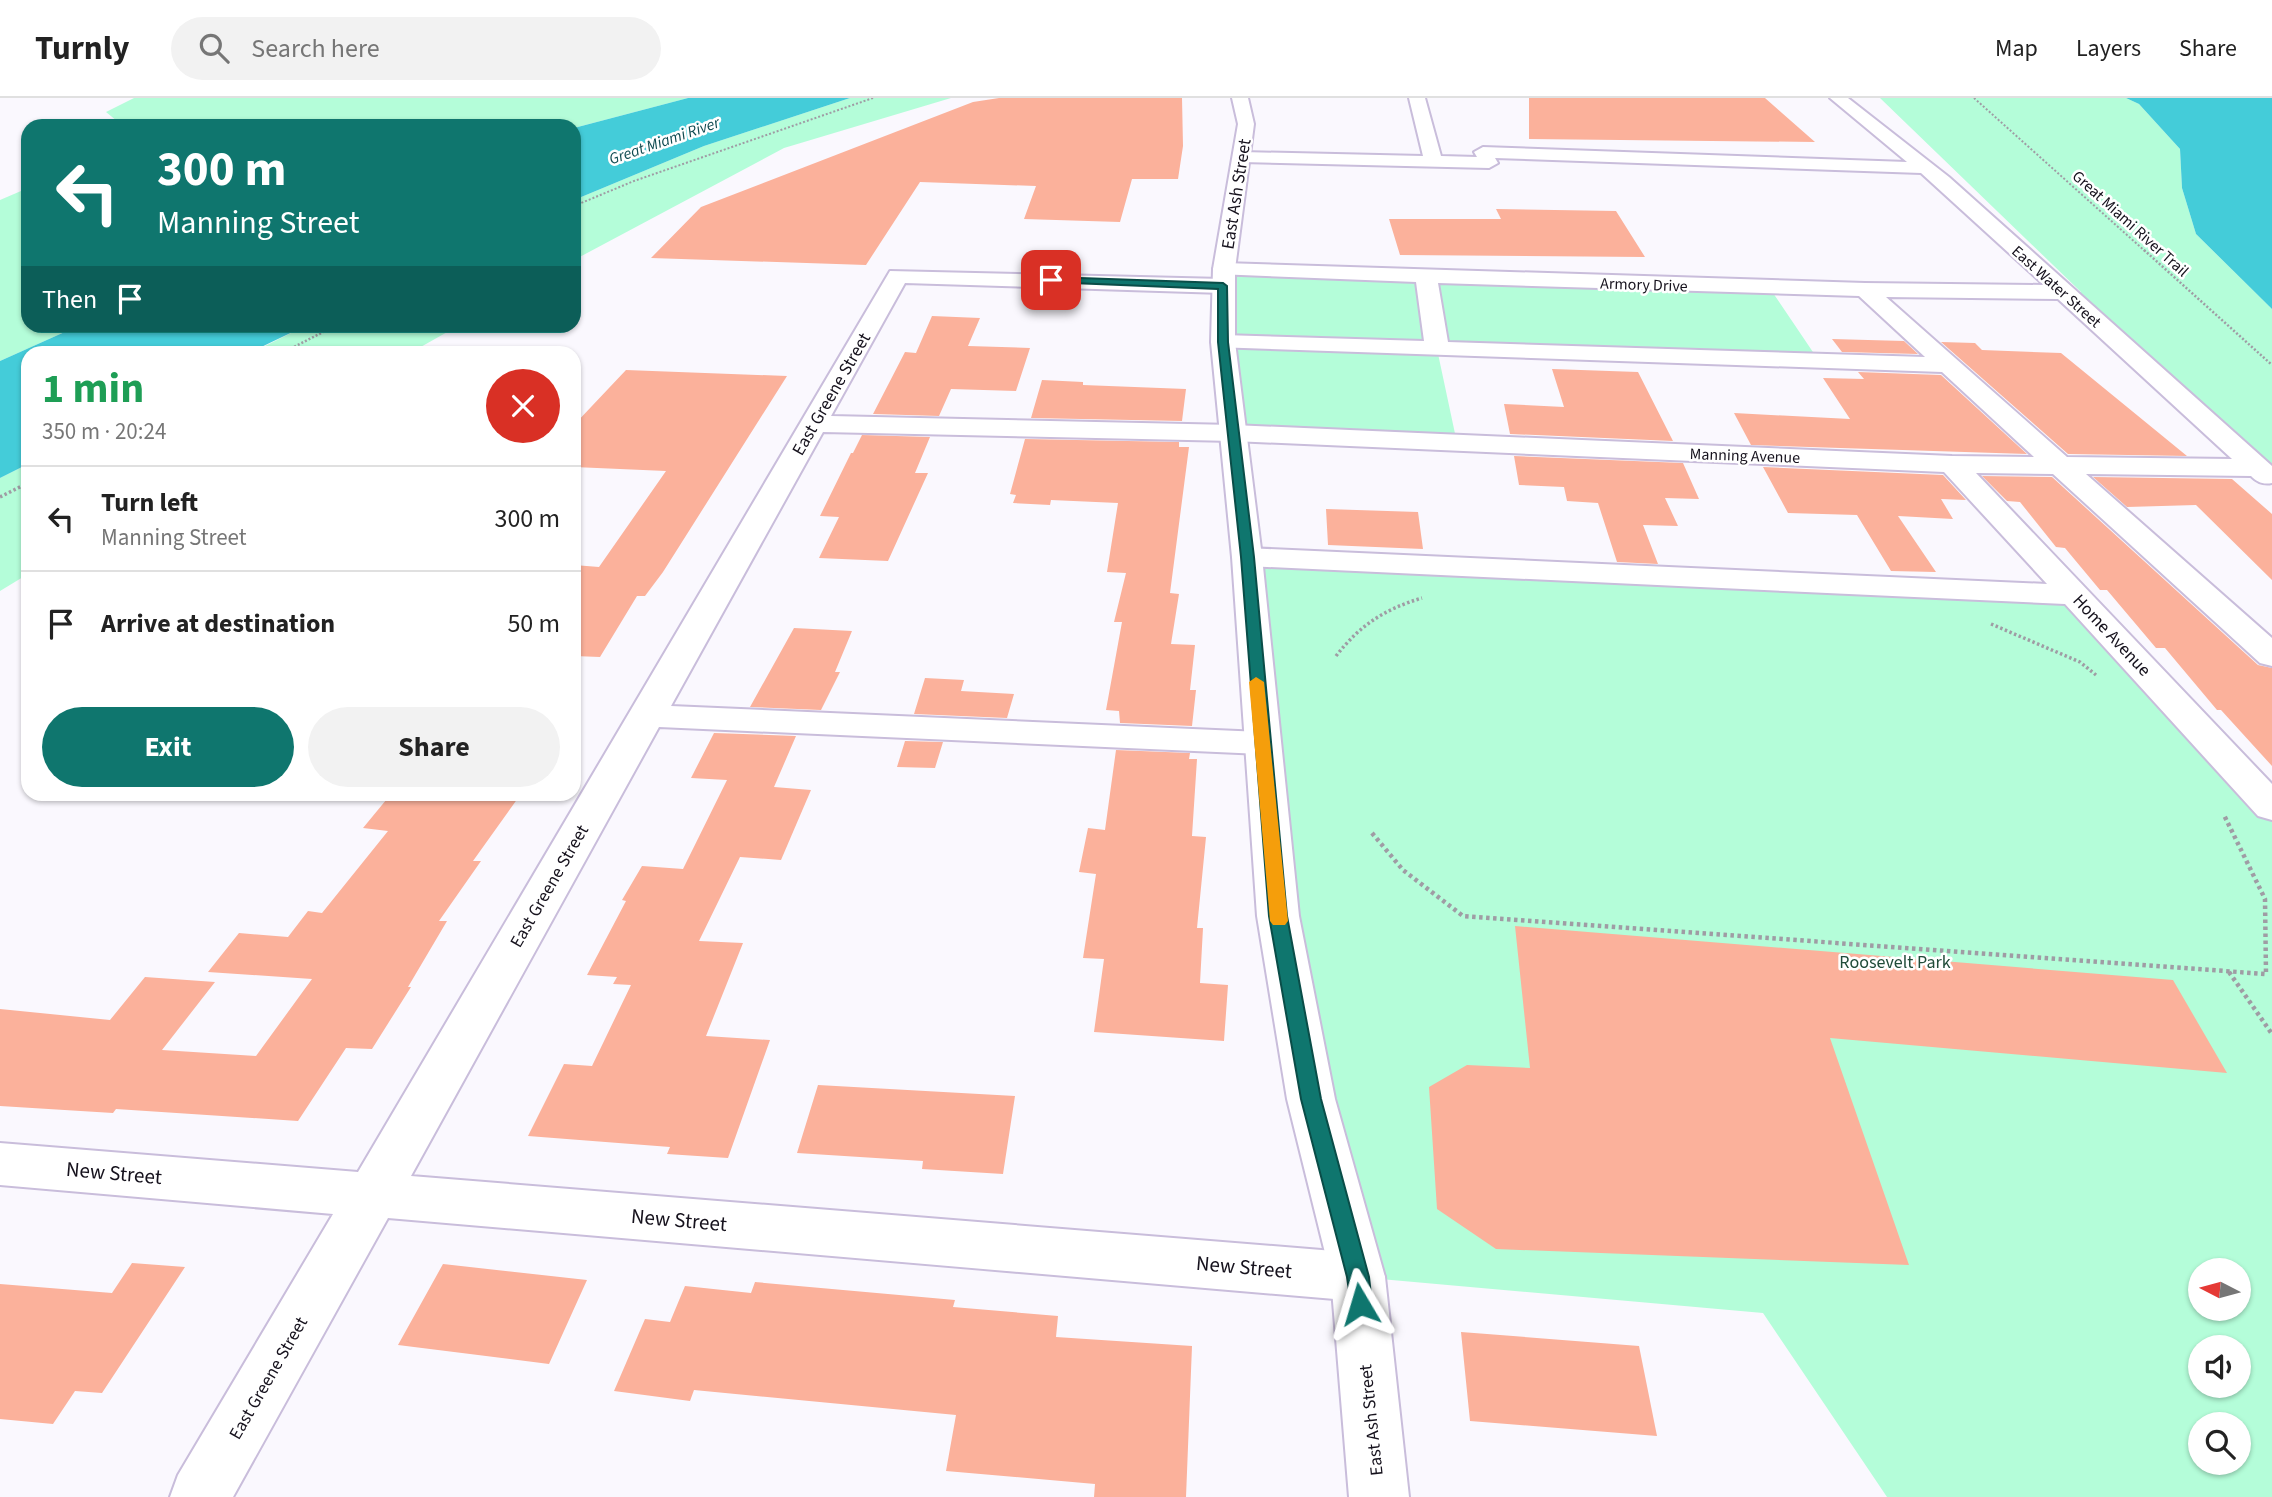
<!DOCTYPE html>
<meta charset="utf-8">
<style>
:root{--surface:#fff;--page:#f2f2f2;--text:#222;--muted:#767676;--line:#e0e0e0;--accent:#0f766e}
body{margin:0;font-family:"Source Sans 3",sans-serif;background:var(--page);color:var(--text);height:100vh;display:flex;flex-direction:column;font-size:26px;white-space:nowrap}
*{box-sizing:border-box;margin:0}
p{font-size:23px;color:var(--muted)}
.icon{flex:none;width:38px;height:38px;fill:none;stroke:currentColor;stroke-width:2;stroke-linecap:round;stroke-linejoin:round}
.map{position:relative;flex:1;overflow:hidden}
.side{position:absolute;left:21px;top:248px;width:560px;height:455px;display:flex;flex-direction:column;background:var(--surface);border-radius:21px;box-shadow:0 2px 5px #0004}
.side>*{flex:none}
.top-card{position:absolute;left:21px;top:21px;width:560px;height:214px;border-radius:21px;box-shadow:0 2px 5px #0004;background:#0f766e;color:#fff;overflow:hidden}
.needle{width:46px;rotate:276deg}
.fabs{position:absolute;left:2188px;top:1160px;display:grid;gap:14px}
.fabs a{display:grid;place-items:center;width:63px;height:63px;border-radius:50%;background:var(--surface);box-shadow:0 2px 5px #0004;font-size:35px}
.pin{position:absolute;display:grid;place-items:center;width:60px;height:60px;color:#fff;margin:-30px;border-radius:14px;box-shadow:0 4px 10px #0006}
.me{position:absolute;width:77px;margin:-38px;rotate:353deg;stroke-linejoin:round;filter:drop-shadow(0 0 5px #0008)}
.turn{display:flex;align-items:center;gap:24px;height:147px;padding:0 21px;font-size:32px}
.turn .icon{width:91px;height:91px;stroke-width:2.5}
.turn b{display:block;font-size:49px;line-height:60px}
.then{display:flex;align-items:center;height:66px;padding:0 21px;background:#0003;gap:14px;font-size:26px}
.round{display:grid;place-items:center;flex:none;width:74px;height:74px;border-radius:37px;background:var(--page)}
.head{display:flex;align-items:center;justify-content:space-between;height:119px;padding:0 21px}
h1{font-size:42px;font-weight:700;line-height:52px;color:#1e9e55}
.cta{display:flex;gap:14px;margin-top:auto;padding:14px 21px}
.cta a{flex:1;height:80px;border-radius:42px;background:var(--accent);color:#fff;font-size:28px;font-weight:700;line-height:80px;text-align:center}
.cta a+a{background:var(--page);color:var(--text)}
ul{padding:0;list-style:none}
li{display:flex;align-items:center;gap:21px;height:105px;padding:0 21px;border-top:2px solid var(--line)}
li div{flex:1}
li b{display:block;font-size:26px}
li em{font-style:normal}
header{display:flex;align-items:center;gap:42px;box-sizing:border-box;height:98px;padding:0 35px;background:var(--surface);border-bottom:2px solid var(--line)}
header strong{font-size:33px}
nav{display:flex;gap:38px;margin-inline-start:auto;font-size:24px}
.search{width:490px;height:63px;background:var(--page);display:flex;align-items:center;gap:18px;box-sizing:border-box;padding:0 24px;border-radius:38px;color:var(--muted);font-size:26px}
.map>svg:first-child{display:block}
.green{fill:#b4fdd9;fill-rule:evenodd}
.water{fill:#44ccd9}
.building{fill:#fbb19b}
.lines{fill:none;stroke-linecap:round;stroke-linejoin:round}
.minor-casing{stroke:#c9bddb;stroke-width:4}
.major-casing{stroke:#c9bddb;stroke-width:4}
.path-far3{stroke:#9f9ca4;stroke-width:2;stroke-dasharray:2 2;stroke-linecap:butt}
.path-far2{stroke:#9f9ca4;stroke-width:2.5;stroke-dasharray:2 2;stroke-linecap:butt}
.path-far1{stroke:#9f9ca4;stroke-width:3.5;stroke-dasharray:2.5 2.5;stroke-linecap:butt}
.path{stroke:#9f9ca4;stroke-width:4.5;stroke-dasharray:3.5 3.5;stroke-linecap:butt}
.minor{fill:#fff;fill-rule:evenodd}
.major{fill:#fff;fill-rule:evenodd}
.route{fill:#0f766e;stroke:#0a4d48;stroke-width:2}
.slow{fill:#f59e0b}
.labels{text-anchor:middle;stroke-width:5;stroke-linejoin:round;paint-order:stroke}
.far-water-label{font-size:16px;font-style:italic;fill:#0f4a50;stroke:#fff}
.far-street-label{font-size:16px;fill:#16121d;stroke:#fff}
.street-label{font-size:18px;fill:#16121d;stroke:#fff}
.park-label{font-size:18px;fill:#214c39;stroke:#fff}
.near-street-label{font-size:21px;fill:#16121d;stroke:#fff}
</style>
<header>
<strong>Turnly</strong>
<div class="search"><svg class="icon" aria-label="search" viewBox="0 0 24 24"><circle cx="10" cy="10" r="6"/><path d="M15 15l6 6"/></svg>Search here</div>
<nav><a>Map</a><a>Layers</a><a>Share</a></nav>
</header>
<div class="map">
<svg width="2272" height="1399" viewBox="0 0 2272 1399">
<rect width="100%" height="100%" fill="#faf8fe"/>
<path class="green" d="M134 0H688L574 30V28H123L106 14Z
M850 0H951L784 50 574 162V102L704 48Z
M1880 0H2126L2139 6 2180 51 2182 90 2196 136 2272 211V382L2063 194H2081Z
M28 90V228H78L0 263V102Z
M1224 171 1769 189 1819 263 1437 251 1457 345 1233 335Z
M305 228H458L410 255 249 256Z
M28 366V476L0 493V380Z
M1247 459 2074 497 2272 709V1399H1887L1763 1215 1358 1179 1311 1001ZM2200 1172H2238V1211H2200ZM2200 1250H2238V1288H2200ZM2200 1326H2238V1365H2200Z"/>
<path class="water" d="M688 0H850L704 48 574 102V30Z
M2126 0H2272V211L2196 136 2182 90 2180 51 2139 6Z
M78 228H305L249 255 28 256V366L0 380V263Z"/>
<path class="building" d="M999 0H1182L1183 48 1178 81H1132L1120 124 1024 121 1036 88 920 84 866 167 651 160 701 109 973 4Z
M1529 0H1765L1815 44 1529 41Z
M1496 111 1616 113 1645 159 1400 157 1389 121H1501Z
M932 218 980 220 968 248 1030 250 1016 293 951 291 939 318 873 316 905 254 916 255Z
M1832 241 1904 243 1918 256 1842 254Z
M1941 244 1975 245 1982 252 2061 255 2187 358 2068 356Z
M1552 271 1638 274 1673 343 1510 336 1504 306 1564 309Z
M626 272 787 278 663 474 645 498H637L600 559 574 558V467L599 469 666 373 574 369V327Z
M1858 274 1941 277 2027 356 1751 347 1734 315 1850 321 1823 280 1864 281Z
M1042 282 1083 284V287L1186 291 1182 323 1031 320Z
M862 337 930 339 915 375H928L888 463 819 460 839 419 820 418 851 355H853Z
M1025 341 1179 344V349H1189L1170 495 1179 496 1171 546 1195 547 1190 592H1196L1192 628 1120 625 1119 613 1106 612 1122 524H1114L1126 475 1107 474 1118 405 1051 402 1050 407 1013 405 1016 397 1010 396Z
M1514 358 1683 365 1699 401 1665 400 1678 428 1643 427 1658 466 1617 464 1598 405 1567 403 1564 389 1519 387Z
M1763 369 1943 377 1966 402 1941 401 1953 421 1898 418 1936 474 1891 473 1857 417 1788 415Z
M1982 378 2052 379 2258 567 2272 570V668L2221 612H2217L2165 550H2156L2107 492H2100L2065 450 2056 449 2020 404 2007 403Z
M2093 379 2232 381 2272 416V482L2196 407 2127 409Z
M1326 411 1418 414 1423 451 1328 447Z
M794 530 852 533 835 574H840L821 612 750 609Z
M925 580 964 582 961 593 1014 596 1007 620 914 616Z
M714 635 796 638 774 689 811 692 781 762 740 759 699 843 743 845 706 938 770 942 728 1060 667 1056 670 1049 528 1038 564 966 592 968 631 887 613 886 617 879 587 877 626 803 622 802 642 768 683 771 727 682 691 680Z
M905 643 943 644 935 670 897 669Z
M1116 652 1190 655 1189 661H1197L1192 738 1206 739 1197 830H1203L1200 885 1228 887 1224 943 1094 934 1104 861 1083 860 1096 776 1079 774 1088 730 1105 732Z
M391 696H479L518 700 473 763H481L439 823H447L408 889H411L372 951 346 950 298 1023 116 1011 113 1015 0 1008V911L110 922 145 879 215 884 162 952 256 958 312 881 208 874 239 835 288 839 308 813 322 815 388 733 363 730Z
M1515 828 2173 882 2227 975 1830 940 1909 1167 1496 1151 1437 1111 1429 989 1467 967 1530 970Z
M818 987 1015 998 1003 1076 922 1071 923 1063 797 1055Z
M132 1165 185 1169 102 1295 75 1293 53 1326 0 1321V1186L112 1195Z
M443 1166 587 1182 549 1266 398 1247Z
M755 1184 955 1202 953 1209 1058 1218 1056 1239 1192 1248 1186 1399H1094L1095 1386 946 1373 956 1317 694 1292 690 1303 614 1293 645 1221 670 1224 685 1188 751 1195Z
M1461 1234 1639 1248 1657 1338 1470 1323Z"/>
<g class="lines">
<defs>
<path id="minor" d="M1409 0H1425L1441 58 1477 59 1474 54 1483 49 1907 64 1830 0H1848L1949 79 2272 368V385C2263 387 2257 384 2251 378L2086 376 2272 540V568L2260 565 2053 376 1976 375 2272 686V722L2258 718 2065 506 1247 468 1236 466 1232 459 1236 452 1247 450 2047 486 1944 374 1233 343 823 334 671 608 1261 634 1274 637 1279 645 1274 653 1261 656 659 629 411 1078 1358 1155 1377 1162 1385 1179 1377 1196 1358 1203 388 1120 233 1399H170L178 1377 333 1116 0 1087V1045L358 1074 890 173 1223 181 1231 183 1234 188 1231 193 1223 195 905 185 831 318 1233 327 1952 358 2034 359 1942 274 1215 249 1211 244 1215 239 1223 237 1424 243 1416 184 1216 176 1213 171 1216 166 1224 165 1865 185 2044 187 1921 75 1495 60 1498 65 1489 70 1242 64 1233 59 1242 54 1423 58ZM1438 185 1859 198 1925 259 1448 244ZM1886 199 2058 201 2232 361 2067 359Z"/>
<path id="major" d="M1232 0H1248L1254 26 1235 171V244L1262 459 1299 818 1335 1001 1385 1179 1409 1399H1349L1331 1179 1287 1001 1257 818 1232 459 1211 244 1213 171 1238 26Z"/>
</defs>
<use href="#minor" class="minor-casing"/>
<use href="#major" class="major-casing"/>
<path class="path-far3" d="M1974 0 2146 154
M574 108 634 83 873 0"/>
<path class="path-far2" d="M2144 152 2272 267
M280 256 335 228"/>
<path class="path-far1" d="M0 399 28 385
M1991 526 2080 564 2096 577
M1336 558C1360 527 1385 511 1422 500"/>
<path class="path" d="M1372 735 1403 772 1463 818 2266 876 2265 801 2224 717
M2229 874 2272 936"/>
<use href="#minor" class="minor"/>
<use href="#major" class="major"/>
</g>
<path class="route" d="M1051 179 1223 185 1227 188 1228 244 1254 459 1287 818 1321 1001 1369 1179 1372 1206 1368 1214 1360 1217 1352 1214 1347 1179 1301 1001 1269 818 1241 459 1218 244V191L1048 184 1047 182Z"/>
<path class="slow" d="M1256 579 1264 584 1288 823 1285 827H1273L1270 823 1249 584Z"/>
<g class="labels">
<g class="far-water-label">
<text transform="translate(664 42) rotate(-19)" y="6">Great Miami River</text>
</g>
<g class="far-street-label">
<text transform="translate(2131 125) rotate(42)" y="6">Great Miami River Trail</text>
<text transform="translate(1644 186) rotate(2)" y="6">Armory Drive</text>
<text transform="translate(2057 188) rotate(42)" y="6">East Water Street</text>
<text transform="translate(1745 357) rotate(2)" y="6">Manning Avenue</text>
</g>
<g class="street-label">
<text transform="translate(1236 96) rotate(-81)" y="6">East Ash Street</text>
<text transform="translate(831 296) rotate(-60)" y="6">East Greene Street</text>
<text transform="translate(2112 537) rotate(47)" y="6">Home Avenue</text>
<text transform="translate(549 788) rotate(-60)" y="6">East Greene Street</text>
<text transform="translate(268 1280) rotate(-60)" y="6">East Greene Street</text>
<text transform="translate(1371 1322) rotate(-96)" y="6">East Ash Street</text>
</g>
<g class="park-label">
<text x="1895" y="870">Roosevelt Park</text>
</g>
<g class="near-street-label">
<text transform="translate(114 1075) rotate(5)" y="7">New Street</text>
<text transform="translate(679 1122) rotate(5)" y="7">New Street</text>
<text transform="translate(1244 1169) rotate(5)" y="7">New Street</text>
</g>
</g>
</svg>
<div class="fabs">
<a><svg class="needle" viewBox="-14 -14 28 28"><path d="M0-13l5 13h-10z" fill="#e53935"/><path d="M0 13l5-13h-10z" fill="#767676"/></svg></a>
<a><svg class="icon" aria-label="sound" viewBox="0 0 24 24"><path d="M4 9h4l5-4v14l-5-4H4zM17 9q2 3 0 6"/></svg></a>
<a><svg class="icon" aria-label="search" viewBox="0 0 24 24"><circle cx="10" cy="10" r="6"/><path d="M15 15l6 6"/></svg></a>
</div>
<div class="pin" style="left:1051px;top:182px;background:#d93025"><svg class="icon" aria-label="arrive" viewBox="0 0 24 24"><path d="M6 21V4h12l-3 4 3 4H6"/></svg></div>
<svg class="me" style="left:1360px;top:1206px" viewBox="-20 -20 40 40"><path d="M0-17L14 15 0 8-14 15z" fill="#0f766e" stroke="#fff" stroke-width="4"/></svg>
<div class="top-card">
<div class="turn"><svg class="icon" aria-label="left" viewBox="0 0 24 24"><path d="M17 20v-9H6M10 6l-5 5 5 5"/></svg><div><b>300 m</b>Manning Street</div></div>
<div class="then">Then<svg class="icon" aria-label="arrive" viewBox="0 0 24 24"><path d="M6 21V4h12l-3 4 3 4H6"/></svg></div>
</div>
<section class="side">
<div class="head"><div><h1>1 min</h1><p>350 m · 20:24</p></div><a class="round" style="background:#d93025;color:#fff"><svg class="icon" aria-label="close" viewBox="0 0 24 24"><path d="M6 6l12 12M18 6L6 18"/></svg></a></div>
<ul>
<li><svg class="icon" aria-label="left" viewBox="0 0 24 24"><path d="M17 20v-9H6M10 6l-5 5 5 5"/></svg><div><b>Turn left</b><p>Manning Street</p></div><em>300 m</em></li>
<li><svg class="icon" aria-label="arrive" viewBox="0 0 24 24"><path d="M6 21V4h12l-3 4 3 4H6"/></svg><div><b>Arrive at destination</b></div><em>50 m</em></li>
</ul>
<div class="cta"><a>Exit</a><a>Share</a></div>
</section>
</div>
